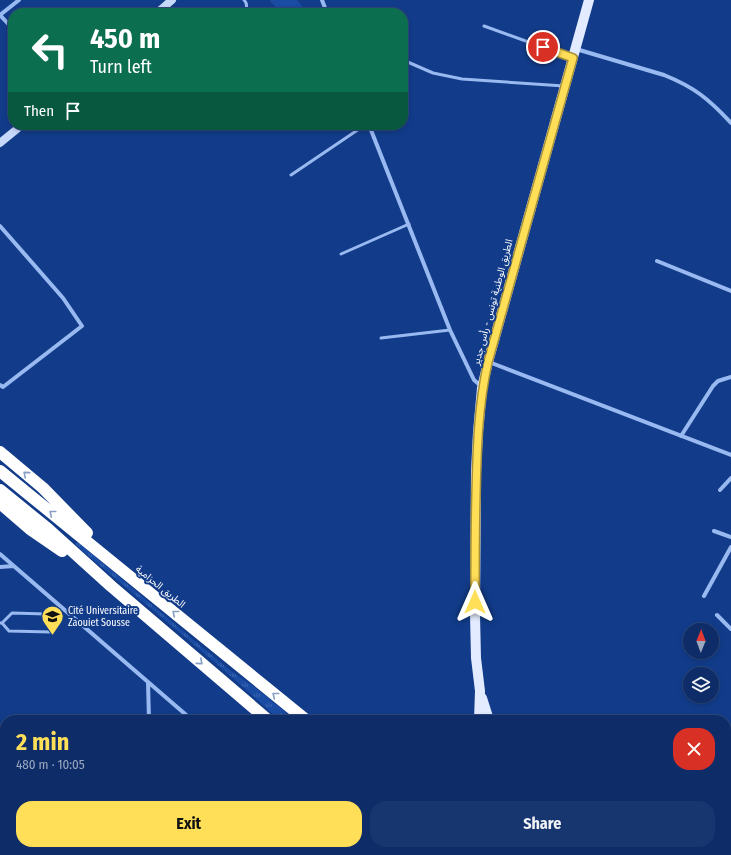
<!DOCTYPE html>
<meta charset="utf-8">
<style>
:root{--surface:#0e2d68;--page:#17356e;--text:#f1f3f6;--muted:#9ba8c0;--line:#2e497c;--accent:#ffde58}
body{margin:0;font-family:"Fira Sans Condensed","Noto Sans Arabic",sans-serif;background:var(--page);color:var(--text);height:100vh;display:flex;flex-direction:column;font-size:15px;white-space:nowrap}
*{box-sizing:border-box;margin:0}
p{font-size:13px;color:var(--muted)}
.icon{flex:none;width:22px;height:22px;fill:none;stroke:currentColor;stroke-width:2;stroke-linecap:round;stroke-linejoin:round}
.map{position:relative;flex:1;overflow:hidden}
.side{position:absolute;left:0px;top:715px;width:731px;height:140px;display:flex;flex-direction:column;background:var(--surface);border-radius:16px 16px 0 0;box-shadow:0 2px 6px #0003,0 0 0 1px var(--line)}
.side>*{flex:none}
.top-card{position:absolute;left:8px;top:8px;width:400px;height:122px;border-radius:16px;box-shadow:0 2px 6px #0003,0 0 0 1px var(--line);background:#0b6e4f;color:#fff;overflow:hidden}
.needle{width:26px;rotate:1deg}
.tools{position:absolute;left:683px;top:623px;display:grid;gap:8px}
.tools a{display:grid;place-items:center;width:36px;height:36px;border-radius:50%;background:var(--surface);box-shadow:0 2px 6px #0003,0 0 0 1px var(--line);font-size:20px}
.pin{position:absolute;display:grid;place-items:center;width:34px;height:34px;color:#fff;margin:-17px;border:2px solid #fff;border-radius:50%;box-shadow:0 1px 4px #0007}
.me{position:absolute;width:44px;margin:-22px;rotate:0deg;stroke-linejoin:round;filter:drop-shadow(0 0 3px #0008)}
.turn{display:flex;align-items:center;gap:14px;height:84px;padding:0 16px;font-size:18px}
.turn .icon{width:52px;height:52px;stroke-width:2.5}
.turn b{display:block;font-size:28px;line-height:34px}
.then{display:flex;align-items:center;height:38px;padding:0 16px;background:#0003;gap:8px;font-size:15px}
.round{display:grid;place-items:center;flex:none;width:42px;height:42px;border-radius:16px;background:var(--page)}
.overview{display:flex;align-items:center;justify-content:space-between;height:68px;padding:0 16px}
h1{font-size:24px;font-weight:700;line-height:30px;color:var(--accent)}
.action{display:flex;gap:8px;margin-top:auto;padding:8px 16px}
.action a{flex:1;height:46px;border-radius:16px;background:var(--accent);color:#111;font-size:16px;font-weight:700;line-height:46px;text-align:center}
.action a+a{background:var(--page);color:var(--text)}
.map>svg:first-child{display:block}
.grass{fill:url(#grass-tufts)}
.pitch{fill:#1a4ca4}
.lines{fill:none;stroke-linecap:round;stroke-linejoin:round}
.lane{stroke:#99b9f1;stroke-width:3}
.street{stroke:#99b9f1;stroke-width:4}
.secondary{stroke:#c7d9fb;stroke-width:8}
.primary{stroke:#e2ebff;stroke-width:10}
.highway{stroke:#fff;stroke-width:12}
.oneway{stroke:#889ec4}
.route-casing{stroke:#a69039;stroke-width:10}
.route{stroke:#ffde58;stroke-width:7}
.labels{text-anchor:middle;stroke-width:4;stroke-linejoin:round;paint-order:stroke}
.street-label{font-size:10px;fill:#fff;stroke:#123c8a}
.poi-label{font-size:10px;fill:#fff;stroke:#123c8a;text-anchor:start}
</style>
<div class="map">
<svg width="731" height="855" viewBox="0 0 731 855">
<defs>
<pattern id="grass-tufts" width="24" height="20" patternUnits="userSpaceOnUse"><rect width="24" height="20" fill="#1a4ca4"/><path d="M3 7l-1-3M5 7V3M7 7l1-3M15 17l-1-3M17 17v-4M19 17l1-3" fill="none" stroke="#3c67b2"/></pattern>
</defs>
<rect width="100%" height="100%" fill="#123c8a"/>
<path class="grass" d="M78 542 190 637 231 671 257 689 295 720H279C214 658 142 603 75 544Z
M418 850H454L463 855H422Z"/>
<path class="pitch" d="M271 0H297L308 13H281L270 1Z"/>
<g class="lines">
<path class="lane" d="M243 13C247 9 248 4 244 0
M484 26 570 57
M403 60 433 73 462 79 564 86
M291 175 365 125
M341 254 409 224
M381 338 450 330
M0 623H2L12 613 46 614 57 619V625L51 632 9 631 2 623"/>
<path class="street" d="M322 0 327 13
M0 15 19 0
M0 15 13 29
M576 49 664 75C694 87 709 99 731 123
M369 125 450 330 474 380 481 386
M0 226 63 298 82 326 3 387 0 385
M657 261 731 291
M489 362 731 455
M681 436 713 386 718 381 731 377
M720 490 731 478
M714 531 731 537
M0 554 192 720
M0 567 14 566
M704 596 731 547
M717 615 731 629
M148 682 149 720
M726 744 731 740
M364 850 370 855
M631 850 633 855
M35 855 40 850
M290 855 292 850"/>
<path class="secondary" d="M157 13 172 0
M0 143 22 125"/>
<path class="primary" d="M482 698 489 720
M479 720 480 691 476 658 475 615 476 471 478 432 482 388 488 362 589 0
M513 850 515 855
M488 855 489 850"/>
<path class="highway" d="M0 452 43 488 87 533
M0 471 306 720
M0 490 48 529 111 586 268 720
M0 503 30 529 62 551
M413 850 418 855
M466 850 475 855"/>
</g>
<defs><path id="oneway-chevron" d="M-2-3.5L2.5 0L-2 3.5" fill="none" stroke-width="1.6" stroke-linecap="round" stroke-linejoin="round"/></defs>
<g class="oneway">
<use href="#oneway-chevron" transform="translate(26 474) rotate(-139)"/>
<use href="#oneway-chevron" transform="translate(52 513) rotate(-141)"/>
<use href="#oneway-chevron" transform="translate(175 613) rotate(-141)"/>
<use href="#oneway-chevron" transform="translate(200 662) rotate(41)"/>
<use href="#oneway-chevron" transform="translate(275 695) rotate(-141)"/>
</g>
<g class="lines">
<defs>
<path id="route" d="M475 602C475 566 475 531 476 495 477 450 478 406 488 362L573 58 543 47"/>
</defs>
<use href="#route" class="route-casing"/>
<use href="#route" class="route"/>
</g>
<defs>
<symbol id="university-pin" viewBox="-11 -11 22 30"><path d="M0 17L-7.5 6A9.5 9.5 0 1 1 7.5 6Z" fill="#ffde58" stroke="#123c8a"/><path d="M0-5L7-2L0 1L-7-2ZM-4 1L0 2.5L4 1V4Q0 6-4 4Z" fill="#111"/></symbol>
</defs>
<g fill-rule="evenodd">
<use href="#university-pin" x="40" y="604" width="25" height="34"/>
</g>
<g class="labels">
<g class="street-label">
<text transform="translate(492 302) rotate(-75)" y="4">الطريق الوطنية تونس - رأس جدير</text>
<text transform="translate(161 586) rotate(39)" y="4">الطريق الحزامية</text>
</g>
<g class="poi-label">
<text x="68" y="614">Cité Universitaire<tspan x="68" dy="12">Zaouiet Sousse</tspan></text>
</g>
</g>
</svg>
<div class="tools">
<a><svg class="needle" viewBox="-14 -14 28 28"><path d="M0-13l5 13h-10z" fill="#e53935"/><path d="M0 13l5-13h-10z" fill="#9ba8c0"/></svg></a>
<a><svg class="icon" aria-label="layers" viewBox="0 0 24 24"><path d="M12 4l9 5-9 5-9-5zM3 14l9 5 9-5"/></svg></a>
</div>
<div class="pin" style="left:543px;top:47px;background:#d93025"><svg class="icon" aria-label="arrive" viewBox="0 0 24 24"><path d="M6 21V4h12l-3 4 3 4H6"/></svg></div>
<svg class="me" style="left:475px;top:602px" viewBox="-20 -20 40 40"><path d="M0-17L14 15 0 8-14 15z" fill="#ffde58" stroke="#fff" stroke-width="4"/></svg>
<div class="top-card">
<div class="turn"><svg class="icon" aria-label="left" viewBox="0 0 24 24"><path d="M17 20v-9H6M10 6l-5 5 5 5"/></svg><div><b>450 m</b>Turn left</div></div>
<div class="then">Then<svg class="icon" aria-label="arrive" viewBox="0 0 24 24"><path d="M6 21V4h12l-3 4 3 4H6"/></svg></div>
</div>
<section class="side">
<div class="overview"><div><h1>2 min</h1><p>480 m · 10:05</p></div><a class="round" style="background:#d93025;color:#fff"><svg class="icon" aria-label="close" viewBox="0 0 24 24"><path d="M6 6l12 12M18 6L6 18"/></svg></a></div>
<div class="action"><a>Exit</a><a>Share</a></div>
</section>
</div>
